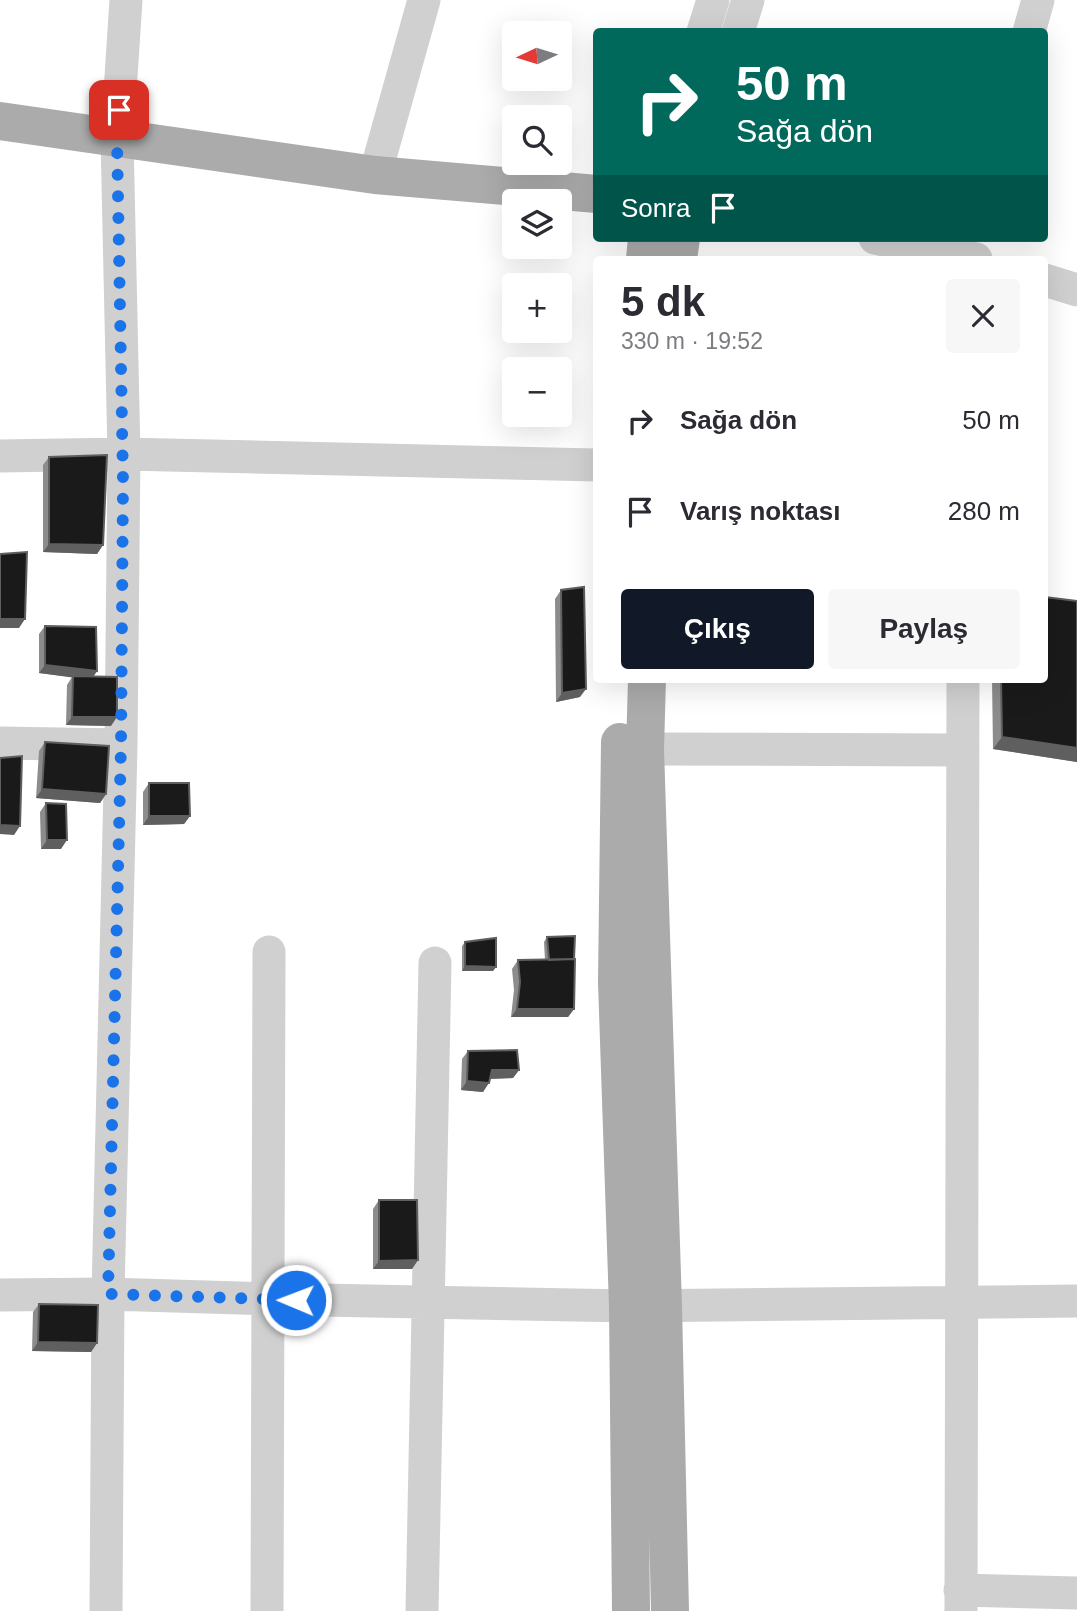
<!DOCTYPE html>
<html lang="tr">
<meta charset="utf-8">
<style>
:root{--surface:#fff;--page:#f7f7f7;--text:#2b2b33;--muted:#7c7c81;--accent:#111827}
body{margin:0;font-family:Helvetica,sans-serif;background:var(--page);color:var(--text);height:100vh;display:flex;flex-direction:column;font-size:26px;white-space:nowrap}
*{box-sizing:border-box;margin:0}
p{font-size:23px;color:var(--muted)}
.icon{flex:none;width:38px;height:38px;fill:none;stroke:currentColor;stroke-width:2;stroke-linecap:round;stroke-linejoin:round}
.map{position:relative;flex:1;overflow:hidden}
.drawer{position:absolute;left:593px;top:256px;width:455px;height:427px;display:flex;flex-direction:column;background:var(--surface);border-radius:7px;box-shadow:0 7px 28px #0002}
.drawer>*{flex:none}
.top-card{position:absolute;left:593px;top:28px;width:455px;height:214px;border-radius:7px;box-shadow:0 7px 28px #0002;background:#00695c;color:#fff;overflow:hidden}
.needle{width:46px;rotate:266deg}
.buttons{position:absolute;left:502px;top:21px;display:grid;gap:14px}
.buttons a{display:grid;place-items:center;width:70px;height:70px;border-radius:7px;background:var(--surface);box-shadow:0 7px 28px #0002;font-size:35px}
.pin{position:absolute;display:grid;place-items:center;width:60px;height:60px;color:#fff;margin:-30px;border-radius:14px;box-shadow:0 4px 10px #0006}
.me{position:absolute;width:77px;margin:-38px;rotate:271deg;stroke-linejoin:round;filter:drop-shadow(0 0 5px #0008)}
.turn{display:flex;align-items:center;gap:24px;height:147px;padding:0 28px;font-size:32px}
.turn .icon{width:91px;height:91px;stroke-width:2.5}
.turn b{display:block;font-size:49px;line-height:60px}
.then{display:flex;align-items:center;height:66px;padding:0 28px;background:#0003;gap:14px;font-size:26px}
.round{display:grid;place-items:center;flex:none;width:74px;height:74px;border-radius:7px;background:var(--page)}
.head{display:flex;align-items:center;justify-content:space-between;height:119px;padding:0 28px}
h1{font-size:42px;font-weight:800;line-height:52px}
.action{display:flex;gap:14px;margin-top:auto;padding:14px 28px}
.action a{flex:1;height:80px;border-radius:7px;background:var(--accent);color:#fff;font-size:28px;font-weight:800;line-height:80px;text-align:center}
.action a+a{background:var(--page);color:var(--text)}
ul{padding:0;list-style:none}
li{display:flex;align-items:center;gap:21px;height:91px;padding:0 28px}
li div{flex:1}
li b{display:block;font-size:26px}
li em{font-style:normal}
.map>svg:first-child{display:block}
.lines{fill:none;stroke-linecap:round;stroke-linejoin:round}
.minor{stroke:#d0d0d0;stroke-width:33}
.major{stroke:#ababab;stroke-width:38}
.wall{fill:#8c8c8c}
.shaded-wall{fill:#5f5f5f}
.building{fill:#1a1a1a;stroke:#5f5f5f;stroke-width:2}
.route{stroke:#1a73e8;stroke-width:12;stroke-dasharray:0 21.6}
</style>
<div class="map">
<svg width="1077" height="1611" viewBox="0 0 1077 1611">
<rect width="100%" height="100%" fill="#fff"/>
<g class="lines">
<path class="minor" d="M703 32 713 0
M738 32 748 0
M1029 32 1038 0
M375 175 424 0
M875 238 976 259
M1045 280 1077 290
M0 456 124 454 597 465
M0 743 121 745
M645 749 963 750
M0 1295 108 1294 269 1299 628 1306 1077 1301
M960 1590 1077 1593
M106 1611 108 1294 121 745 124 454 117 138 126 0
M267 1611 269 952
M422 1611 435 963
M961 1611 963 679"/>
<path class="major" d="M0 121 375 175 597 194
M645 259 647 238
M678 259 681 238
M647 679 645 749 663 1306 670 1611
M620 742 617 982 628 1306 631 1611"/>
</g>
<path class="wall" d="M49 457 103 545 97 554 43 552V465Z
M561 590 580 697 556 702 555 599Z
M45 626 97 671 93 677 111 726 66 725 67 685 72 677 39 673V634Z
M992 679H1045L1077 762 993 749Z
M45 742 106 794 100 803 36 798 39 751Z
M149 783 190 816 184 824 143 825V792Z
M46 803 61 849H41L40 812Z
M547 937 574 1009 568 1017H511L514 990 512 969 518 960H545L544 942Z
M465 942 496 967 493 971H462V946Z
M468 1051 519 1070 513 1078 490 1079 483 1092 461 1090 462 1059Z
M379 1200 418 1260 412 1269H373V1209Z
M39 1304 97 1343 91 1352 32 1351 33 1312Z"/>
<path class="shaded-wall" d="M49 544 103 545 97 554 43 552Z
M0 619H25L19 628H0Z
M45 665 97 671 91 680 39 673Z
M586 689 580 697 556 702 562 693Z
M72 717H117L111 726 66 725Z
M1002 737 1077 748V762L993 749Z
M42 789 106 794 100 803 36 798Z
M149 816H190L184 824 143 825Z
M0 825 20 826 14 835 0 834Z
M47 840H67L61 849H41Z
M465 966 496 967 493 971H462Z
M517 1009H574L568 1017H511Z
M492 1070H519L513 1078 486 1079Z
M467 1081 489 1083 483 1092 461 1090Z
M418 1260 412 1269H373L379 1261Z
M38 1342 97 1343 91 1352 32 1351Z"/>
<path class="building" d="M107 455 103 545 49 544V457Z
M27 552 25 619H0V554Z
M584 587 586 689 562 693 561 590Z
M1045 597 1077 601V748L1002 737 1001 679H1045Z
M45 626 96 627 97 671 45 665Z
M73 676 117 677V717H72Z
M45 742 109 746 106 794 42 789Z
M22 756 20 826 0 825V758Z
M149 783H189L190 816H149Z
M46 803 66 804 67 840H47Z
M575 936 574 959 549 960 547 937Z
M496 938V967L465 966V942Z
M575 959 574 1009H517L520 982 518 960Z
M517 1050 519 1070H492L489 1083 467 1081 468 1051Z
M379 1200H417L418 1260 379 1261Z
M39 1304 98 1305 97 1343 38 1342Z"/>
<g class="lines">
<path class="route" d="M119 110 117 138 123 481 121 745 108 1294 296 1300"/>
</g>
</svg>
<div class="buttons">
<a><svg class="needle" viewBox="-14 -14 28 28"><path d="M0-13l5 13h-10z" fill="#e53935"/><path d="M0 13l5-13h-10z" fill="#7c7c81"/></svg></a>
<a><svg class="icon" aria-label="search" viewBox="0 0 24 24"><circle cx="10" cy="10" r="6"/><path d="M15 15l6 6"/></svg></a>
<a><svg class="icon" aria-label="layers" viewBox="0 0 24 24"><path d="M12 4l9 5-9 5-9-5zM3 14l9 5 9-5"/></svg></a>
<a>+</a>
<a>−</a>
</div>
<div class="pin" style="left:119px;top:110px;background:#d93025"><svg class="icon" aria-label="arrive" viewBox="0 0 24 24"><path d="M6 21V4h12l-3 4 3 4H6"/></svg></div>
<svg class="me" style="left:296px;top:1300px" viewBox="-20 -20 40 40"><circle r="17" fill="#1a73e8" stroke="#fff" stroke-width="3"/><path d="M0-11L8 9 0 5-8 9z" fill="#fff"/></svg>
<div class="top-card">
<div class="turn"><svg class="icon" aria-label="right" viewBox="0 0 24 24"><path d="M7 20v-9h11M14 6l5 5-5 5"/></svg><div><b>50 m</b>Sağa dön</div></div>
<div class="then">Sonra<svg class="icon" aria-label="arrive" viewBox="0 0 24 24"><path d="M6 21V4h12l-3 4 3 4H6"/></svg></div>
</div>
<section class="drawer">
<div class="head"><div><h1>5 dk</h1><p>330 m · 19:52</p></div><a class="round"><svg class="icon" aria-label="close" viewBox="0 0 24 24"><path d="M6 6l12 12M18 6L6 18"/></svg></a></div>
<ul>
<li><svg class="icon" aria-label="right" viewBox="0 0 24 24"><path d="M7 20v-9h11M14 6l5 5-5 5"/></svg><div><b>Sağa dön</b></div><em>50 m</em></li>
<li><svg class="icon" aria-label="arrive" viewBox="0 0 24 24"><path d="M6 21V4h12l-3 4 3 4H6"/></svg><div><b>Varış noktası</b></div><em>280 m</em></li>
</ul>
<div class="action"><a>Çıkış</a><a>Paylaş</a></div>
</section>
</div>
